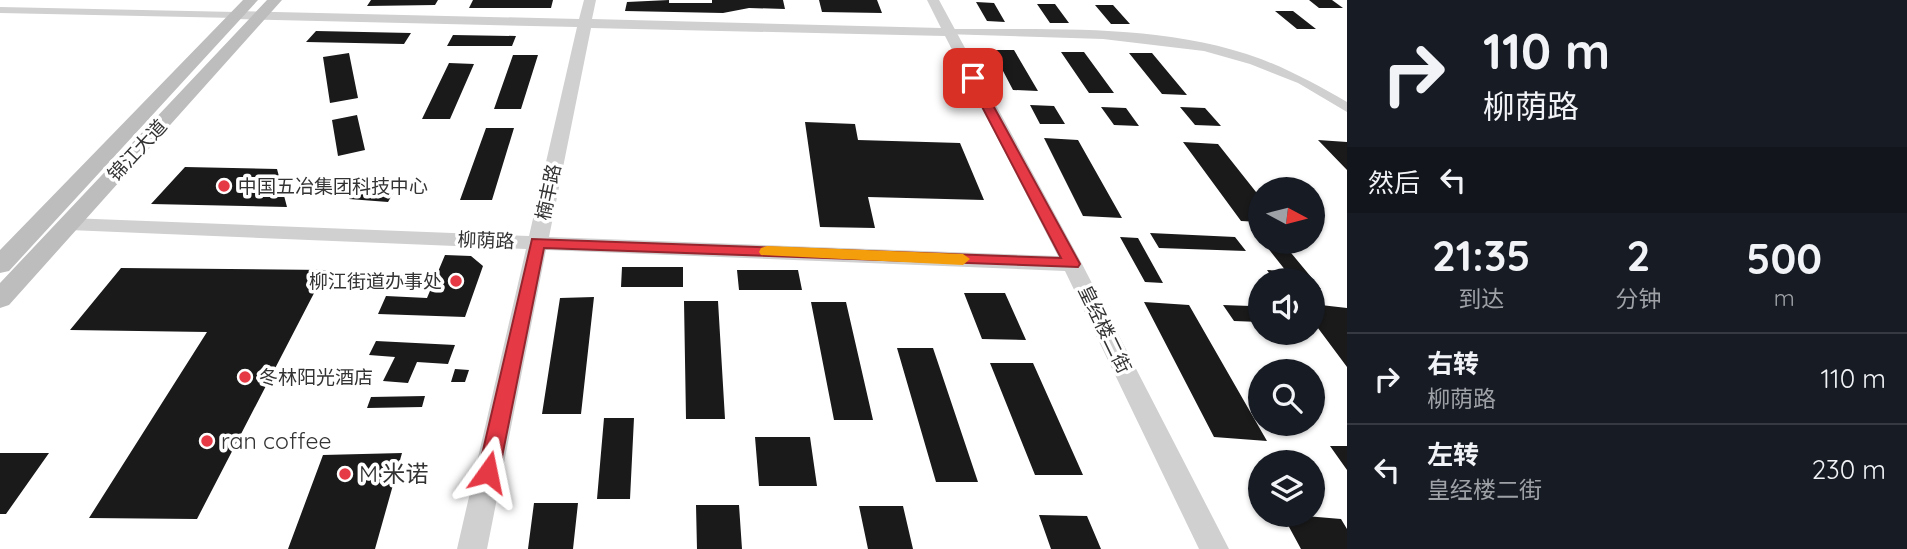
<!DOCTYPE html>
<html lang="zh">
<meta charset="utf-8">
<style>
:root{--surface:#171b24;--page:#242831;--text:#f1f3f6;--muted:#9ea1a6;--line:#363941}
body{margin:0;font-family:Quicksand,"Noto Sans SC",sans-serif;background:var(--page);color:var(--text);height:100vh;display:flex;flex-direction:column;font-size:26px;white-space:nowrap}
*{box-sizing:border-box;margin:0}
p{font-size:23px;color:var(--muted)}
.icon{flex:none;width:38px;height:38px;fill:none;stroke:currentColor;stroke-width:2;stroke-linecap:round;stroke-linejoin:round}
.map{position:relative;flex:1;overflow:hidden}
.sheet{display:flex;flex-direction:column;background:var(--surface);width:560px}
.sheet>*{flex:none}
.guide{background:#171b24;color:var(--text);overflow:hidden}
.needle{width:46px;rotate:97deg}
.controls{position:absolute;left:1248px;top:177px;display:grid;gap:14px}
.controls a{display:grid;place-items:center;width:77px;height:77px;border-radius:50%;background:var(--surface);box-shadow:0 2px 5px #0004;font-size:35px}
.pin{position:absolute;display:grid;place-items:center;width:60px;height:60px;color:#fff;margin:-30px;border-radius:14px;box-shadow:0 4px 10px #0006}
.me{position:absolute;width:77px;margin:-38px;rotate:12deg;stroke-linejoin:round;filter:drop-shadow(0 0 5px #0008)}
.turn{display:flex;align-items:center;gap:24px;height:147px;padding:0 21px;font-size:32px}
.turn .icon{width:91px;height:91px;stroke-width:2.5}
.turn b{display:block;font-size:49px;line-height:60px}
.then{display:flex;align-items:center;height:66px;padding:0 21px;background:#0003;gap:14px;font-size:26px}
.eta{display:flex;justify-content:space-evenly;align-items:center;height:119px;text-align:center}
.eta b{font-size:42px;font-weight:800;line-height:49px}
ul{padding:0;list-style:none}
li{display:flex;align-items:center;gap:21px;height:91px;padding:0 21px;border-top:2px solid var(--line)}
li div{flex:1}
li b{display:block;font-size:26px}
li em{font-style:normal}
main{display:flex;flex:1;min-height:0}
.map>svg:first-child{display:block}
.building{fill:#1a1a1a}
.lines{fill:none;stroke-linecap:round;stroke-linejoin:round}
.minor{fill:#d0d0d0;fill-rule:evenodd}
.tertiary{fill:#d0d0d0;fill-rule:evenodd}
.secondary{fill:#bdbdbd;fill-rule:evenodd}
.route{fill:#e63946;stroke:#96252e;stroke-width:2}
.slow{fill:#f59e0b}
.poi-dot{fill:#e63946;stroke:#fff;stroke-width:2.5}
.labels{text-anchor:middle;stroke-width:7;stroke-linejoin:round;paint-order:stroke}
.street-label{font-size:19px;fill:#333;stroke:#fff}
.poi-label{font-size:19px;fill:#333;stroke:#fff;text-anchor:start}
.near-poi-label{font-size:23px;fill:#333;stroke:#fff;text-anchor:start}
</style>
<main>
<div class="map">
<svg width="1347" height="549" viewBox="0 0 1347 549">
<rect width="100%" height="100%" fill="#fff"/>
<path class="building" d="M371 0H438L435 5 367 6Z
M473 0H553L551 8H469Z
M669 0V3H712V0H783L785 9 749 8 723 13 625 11 627 2Z
M819 0H877L882 13 822 12Z
M1309 0H1332L1343 8H1319Z
M976 2 994 3 1005 22 987 21Z
M1037 4H1055L1069 23H1050Z
M1095 5H1113L1130 24H1111Z
M1275 11H1293L1316 29H1297Z
M316 31 411 33 404 44 306 42Z
M453 35 516 36 512 46H447Z
M992 50H1014L1038 91 1013 90Z
M1061 52H1084L1114 93H1089Z
M349 53 358 98 330 103 323 57Z
M1129 53H1152L1187 95 1162 94Z
M513 55H538L521 109H494Z
M449 63 474 64 450 119H422Z
M1030 105 1054 106 1065 124H1040Z
M1101 107 1126 108 1139 126 1114 125Z
M1180 107 1205 108 1221 126 1195 125Z
M357 115 365 150 338 156 332 120Z
M805 122 855 124 858 140 960 143 984 200 868 197 875 228 820 227Z
M486 128H514L492 200H460Z
M1044 138 1078 140 1122 218 1083 216Z
M1318 140 1347 142V170Z
M1183 142 1218 144 1260 197V222L1241 221Z
M185 167 277 169 287 207 151 204Z
M362 181 399 183 388 202 349 199Z
M1150 233 1235 237 1246 251 1159 248Z
M1120 237 1138 238 1163 283 1145 282Z
M1263 242H1282L1321 289H1312V280H1274L1267 270 1286 271Z
M445 255 471 256 483 266 465 317 378 314 386 296 427 298Z
M622 267H683V287H621Z
M121 268 326 270 197 519 89 518 207 332 70 330Z
M737 270H798L802 290H739Z
M964 293H1005L1026 340 982 339Z
M594 297 581 414H542L560 298Z
M684 301H718L725 419H686Z
M811 302H846L873 420H834Z
M1144 302 1189 305 1267 441 1214 437Z
M1312 304 1347 308V367L1312 320Z
M1223 305 1251 306 1260 322 1234 321Z
M376 341 455 345 448 364 417 362 408 383 383 381 395 357 369 355Z
M897 348H933L978 482H936Z
M990 363H1033L1083 475H1035Z
M455 369 469 370 465 382H451Z
M425 396 422 407 367 408 371 397Z
M604 418H634L630 499H597Z
M755 437H810L817 486H759Z
M1330 446H1347V470Z
M0 453H49L6 514H0Z
M402 453 375 549H288L323 455Z
M534 503H578L573 549H528Z
M696 505H739L742 549H697Z
M859 506H903L913 549H868Z
M1282 514 1341 519 1347 529V549H1301Z
M1039 515 1087 516 1101 549H1051Z"/>
<g class="lines">
<path class="minor" d="M0 7 236 12 242 15 236 18 0 13Z
M948 29C1051 30 1163 23 1261 59 1292 71 1319 86 1347 102V112L1298 83 1250 64 1204 51 1103 39 944 34V30Z"/>
<path class="tertiary" d="M584 0H596L592 19 941 28 927 0H939L1082 264 1229 549H1199L1065 271 546 250 487 549H457L526 249 69 230 62 228 59 224 62 220 69 218 529 236 577 27 236 19 229 15 236 11 579 19ZM591 28 945 36 1058 256 549 237Z"/>
<path class="secondary" d="M243 0H258L9 271 0 273V250Z
M267 0H282L9 305 0 308V283Z"/>
</g>
<path class="route" d="M973 75 978 78 1080 264 1078 267 544 248 499 472 496 479 488 481 481 479 478 472 532 239 1061 258 967 78Z"/>
<path class="slow" d="M767 246 963 254 970 259 963 265 761 255 759 252 761 248Z"/>
<g class="poi-dot">
<circle cx="224" cy="186" r="7"/>
<circle cx="456" cy="281" r="7"/>
<circle cx="245" cy="377" r="7"/>
<circle cx="207" cy="441" r="7"/>
<circle cx="345" cy="474" r="7"/>
</g>
<g class="labels">
<g class="street-label">
<text transform="translate(137 150) rotate(-47)" y="7">锦江大道</text>
<text transform="translate(548 192) rotate(-78)" y="7">楠丰路</text>
<text transform="translate(486 240) rotate(2)" y="7">柳荫路</text>
<text transform="translate(1105 329) rotate(64)" y="7">皇经楼二街</text>
</g>
<g class="poi-label">
<text x="238" y="193">中国五冶集团科技中心</text>
<text x="442" y="288" text-anchor="end">柳江街道办事处</text>
<text x="259" y="384">冬林阳光酒店</text>
</g>
<g class="near-poi-label">
<text x="221" y="449">ran coffee</text>
<text x="359" y="482">M·米诺</text>
</g>
</g>
</svg>
<div class="controls">
<a><svg class="needle" viewBox="-14 -14 28 28"><path d="M0-13l5 13h-10z" fill="#e53935"/><path d="M0 13l5-13h-10z" fill="#9ea1a6"/></svg></a>
<a><svg class="icon" aria-label="sound" viewBox="0 0 24 24"><path d="M4 9h4l5-4v14l-5-4H4zM17 9q2 3 0 6"/></svg></a>
<a><svg class="icon" aria-label="search" viewBox="0 0 24 24"><circle cx="10" cy="10" r="6"/><path d="M15 15l6 6"/></svg></a>
<a><svg class="icon" aria-label="layers" viewBox="0 0 24 24"><path d="M12 4l9 5-9 5-9-5zM3 14l9 5 9-5"/></svg></a>
</div>
<div class="pin" style="left:973px;top:78px;background:#d93025"><svg class="icon" aria-label="arrive" viewBox="0 0 24 24"><path d="M6 21V4h12l-3 4 3 4H6"/></svg></div>
<svg class="me" style="left:488px;top:472px" viewBox="-20 -20 40 40"><path d="M0-17L14 15 0 8-14 15z" fill="#e63946" stroke="#fff" stroke-width="4"/></svg>
</div>
<section class="sheet">
<div class="guide">
<div class="turn"><svg class="icon" aria-label="right" viewBox="0 0 24 24"><path d="M7 20v-9h11M14 6l5 5-5 5"/></svg><div><b>110 m</b>柳荫路</div></div>
<div class="then">然后<svg class="icon" aria-label="left" viewBox="0 0 24 24"><path d="M17 20v-9H6M10 6l-5 5 5 5"/></svg></div>
</div>
<div class="eta">
<div><b>21:35</b><p>到达</p></div>
<div><b>2</b><p>分钟</p></div>
<div><b>500</b><p>m</p></div>
</div>
<ul>
<li><svg class="icon" aria-label="right" viewBox="0 0 24 24"><path d="M7 20v-9h11M14 6l5 5-5 5"/></svg><div><b>右转</b><p>柳荫路</p></div><em>110 m</em></li>
<li><svg class="icon" aria-label="left" viewBox="0 0 24 24"><path d="M17 20v-9H6M10 6l-5 5 5 5"/></svg><div><b>左转</b><p>皇经楼二街</p></div><em>230 m</em></li>
</ul>
</section>
</main>
